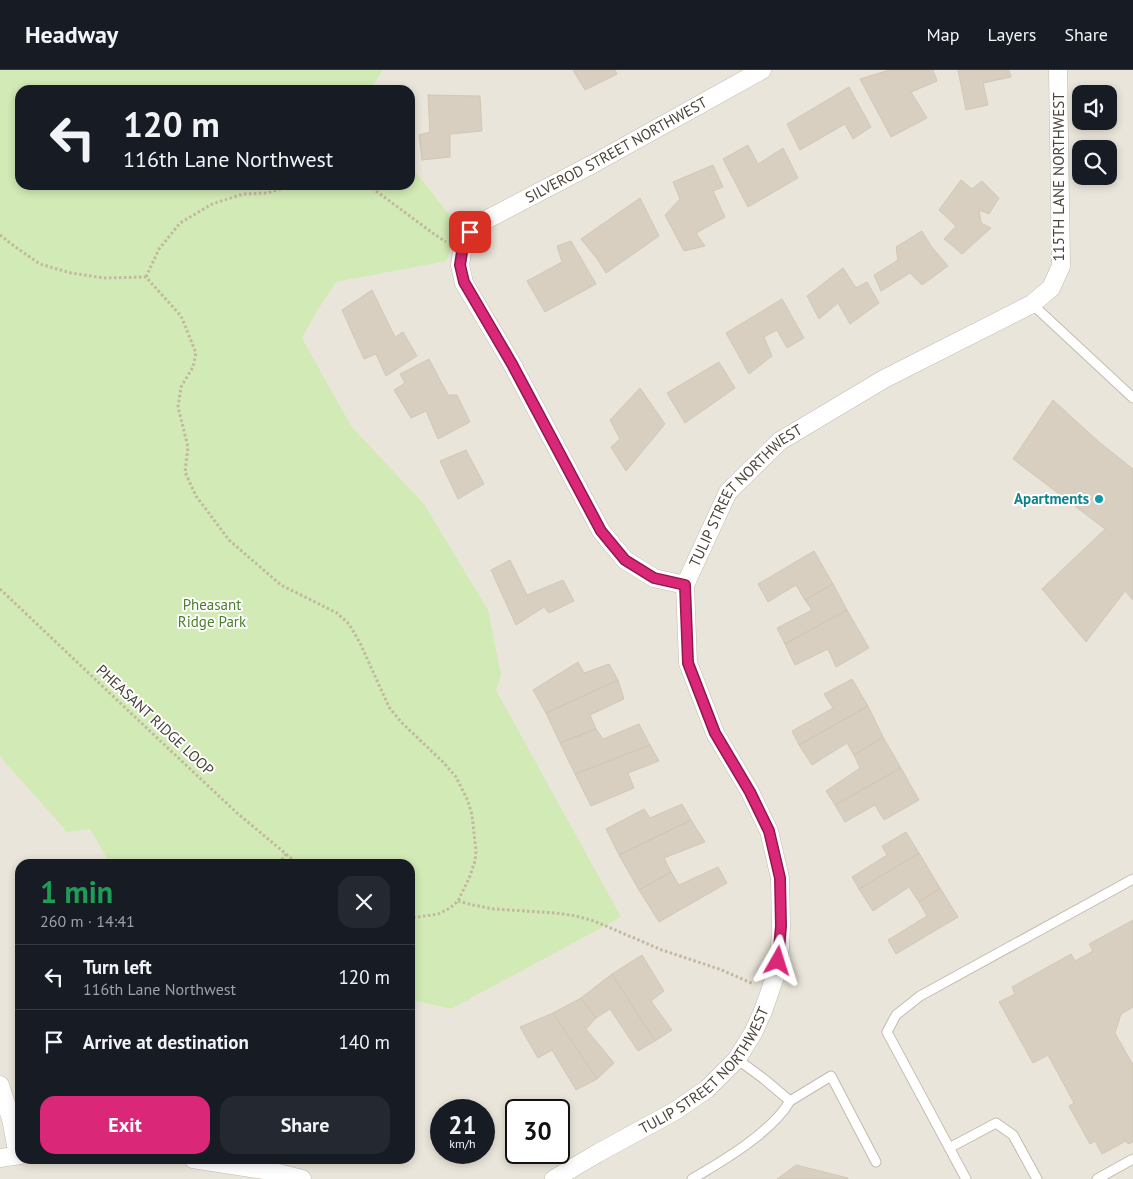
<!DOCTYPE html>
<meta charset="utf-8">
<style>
:root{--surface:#171b24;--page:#242831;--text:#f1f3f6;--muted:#9ea1a6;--line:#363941;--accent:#db2777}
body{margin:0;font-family:"PT Sans",sans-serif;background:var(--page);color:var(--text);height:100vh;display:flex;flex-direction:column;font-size:19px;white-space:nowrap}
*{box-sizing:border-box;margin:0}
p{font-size:16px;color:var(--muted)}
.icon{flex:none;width:28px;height:28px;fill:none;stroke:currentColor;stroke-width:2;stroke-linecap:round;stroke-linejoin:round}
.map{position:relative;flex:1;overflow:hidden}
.side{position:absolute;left:15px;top:789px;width:400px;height:305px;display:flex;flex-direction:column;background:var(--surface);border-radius:15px;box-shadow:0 2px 8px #0003}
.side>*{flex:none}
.guide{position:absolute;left:15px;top:15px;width:400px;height:105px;border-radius:15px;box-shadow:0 2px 8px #0003;background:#171b24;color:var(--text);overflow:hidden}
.controls{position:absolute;left:1072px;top:15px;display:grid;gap:10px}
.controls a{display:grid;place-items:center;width:45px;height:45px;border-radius:10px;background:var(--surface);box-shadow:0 2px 8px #0003;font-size:25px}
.speed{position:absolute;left:430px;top:1029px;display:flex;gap:10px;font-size:25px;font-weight:700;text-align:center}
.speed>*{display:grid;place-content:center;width:65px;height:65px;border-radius:50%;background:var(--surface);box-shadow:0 2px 8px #0003;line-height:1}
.speed small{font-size:12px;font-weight:400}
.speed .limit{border:2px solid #111;border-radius:8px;background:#fff;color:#111}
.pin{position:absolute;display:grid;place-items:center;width:42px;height:42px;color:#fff;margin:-21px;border-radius:10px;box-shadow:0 2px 8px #0006}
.me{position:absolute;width:55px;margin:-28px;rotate:6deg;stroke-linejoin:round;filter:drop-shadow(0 0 4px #0008)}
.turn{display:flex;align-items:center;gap:18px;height:105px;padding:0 25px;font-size:22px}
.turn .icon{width:65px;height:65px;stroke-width:2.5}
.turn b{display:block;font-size:35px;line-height:42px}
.round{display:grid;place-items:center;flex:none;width:52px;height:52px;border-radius:15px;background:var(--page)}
.summary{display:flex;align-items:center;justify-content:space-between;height:85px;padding:0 25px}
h1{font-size:30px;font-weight:700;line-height:38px;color:#1e9e55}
.cta{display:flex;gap:10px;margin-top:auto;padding:10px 25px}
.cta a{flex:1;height:58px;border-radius:15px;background:var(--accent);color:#fff;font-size:20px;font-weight:700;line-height:58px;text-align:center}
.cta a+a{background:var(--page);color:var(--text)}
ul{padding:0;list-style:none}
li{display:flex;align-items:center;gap:15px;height:65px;padding:0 25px;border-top:1px solid var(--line)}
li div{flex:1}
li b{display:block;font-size:19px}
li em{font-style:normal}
header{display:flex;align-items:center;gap:30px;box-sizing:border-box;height:70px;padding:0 25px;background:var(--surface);border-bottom:1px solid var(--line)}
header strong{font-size:24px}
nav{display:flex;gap:28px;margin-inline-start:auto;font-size:18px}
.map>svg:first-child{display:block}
.residential{fill:#eae5da;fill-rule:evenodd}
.green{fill:#d2eab5}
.building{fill:#d8cfc1;stroke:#d3c7b4}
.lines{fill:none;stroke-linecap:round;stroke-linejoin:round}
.service-casing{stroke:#c2bbae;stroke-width:11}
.minor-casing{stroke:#c2bbae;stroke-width:19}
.path{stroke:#c4b79f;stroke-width:3;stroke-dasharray:2.5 2.5;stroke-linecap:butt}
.service{stroke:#fff;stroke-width:9}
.minor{stroke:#fff;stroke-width:18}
.route-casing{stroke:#8e194d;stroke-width:12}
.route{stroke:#db2777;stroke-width:9}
.culture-dot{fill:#0f9aa8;stroke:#fff;stroke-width:2}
.labels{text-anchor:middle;stroke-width:4;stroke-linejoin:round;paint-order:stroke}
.street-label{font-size:15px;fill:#4b4439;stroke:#fff}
.culture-label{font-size:15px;font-weight:bold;fill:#0d838f;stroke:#fff;text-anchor:end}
.park-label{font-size:15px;fill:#4a7f2a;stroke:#fff}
</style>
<header>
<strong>Headway</strong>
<nav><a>Map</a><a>Layers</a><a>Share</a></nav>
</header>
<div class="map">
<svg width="1133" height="1109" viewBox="0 0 1133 1109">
<rect width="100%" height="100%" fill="#f6f3ec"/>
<path class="residential" d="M338 0H1133V1109H0V599L110 794H20V1089H410V930L451 939 278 223 460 159 410 94V20H353ZM1081 24H1109V51H1081ZM1081 79H1109V106H1081ZM441 1040H484V1082H441ZM516 1040H559V1082H516Z"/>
<path class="green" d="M0 0H383L370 20H20V115H410V94L447 142 460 151 458 155 460 159 446 191 336 212 317 241 302 268 351 356 424 434 488 540 501 605 496 620 621 847 451 939 410 930V794H110L90 759 67 762 3 690 0 685Z"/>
<path class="building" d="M573 0H615L617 4 585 20Z
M889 0H933L937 11 911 22 927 48 891 67 860 9Z
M958 0H1009L1011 7 983 13 988 35 966 40Z
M849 17 871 57 853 69 845 54 800 80 787 54Z
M428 25 480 26 482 61 450 64V87L422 90 419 65 430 62Z
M748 75 758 94 783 78 798 108 748 137 723 89Z
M713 95 723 117 713 121 725 147 696 163 705 176 684 181 665 145 680 129 673 112Z
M961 110 972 119 982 111 999 128 989 144 979 140 981 153 991 158 962 184 944 169 956 156 939 140Z
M640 128 659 166 606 203 598 190 581 169Z
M922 161 931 176 948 196 922 215 910 203 881 221 874 205 898 190 896 177Z
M571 171 596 214 545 242 527 211 562 192 557 176Z
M843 198 856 218 867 212 879 233 850 254 838 233 819 249 807 226Z
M372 220 395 267 403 262 417 286 386 306 376 284 364 289 342 240Z
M782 229 804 268 787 278 777 260 764 267 772 286 749 304 726 263Z
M429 289 448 325H457L470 352 438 369 426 341 411 348 394 320 405 313 400 304Z
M719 292 735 318 685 353 667 323Z
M640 318 665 354 626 401 611 377 620 369 610 350Z
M1053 330 1099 372 1133 399V530L1125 521 1086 572 1042 519 1105 459 1013 389Z
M466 380 484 414 458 429 440 391Z
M814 481 833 514 805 530 796 515 768 532 758 514Z
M510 490 527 525 563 510 574 531 549 543 544 537 516 555 491 500Z
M833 514 847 540 785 574 777 558 812 540 805 530Z
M847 540 869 578 836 597 828 579 795 595 785 574Z
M578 592 584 603 609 594 618 610 546 643 533 620Z
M852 609 868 636 799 675 792 661 833 638 824 624Z
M618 610 624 629 590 645 596 659 560 673 546 643Z
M868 636 883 667 854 685 847 673 812 695 799 675Z
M639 654 650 675 575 704 560 673 596 659 603 669Z
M883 667 901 698 835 735 826 721 860 698 854 685Z
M650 675 659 691 628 703 634 718 591 736 575 704Z
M901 698 919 730 884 750 875 735 845 752 835 735Z
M682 734 691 750 619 785 606 759 644 739 650 748Z
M691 750 705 772 664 788 671 802 639 820 619 785Z
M906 762 919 783 859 819 852 807 887 785 882 776Z
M919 783 940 818 919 832 909 817 873 841 859 819Z
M718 797 727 813 659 852 639 820 671 802 679 815Z
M940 818 958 847 896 884 888 870 927 846 919 832Z
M1133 850V937L1121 944 1115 963 1133 995V1072L1128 1074 1126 1071 1102 1084 1095 1071 1090 1074 1069 1036 1074 1033 1048 985 1033 993 999 932 1015 924 1012 917 1071 884 1075 891 1093 881 1089 874Z
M642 885 664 921 651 931 672 960 655 971 612 904Z
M612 904 655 971 638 981 610 939 596 948 581 928Z
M581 928 596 948 586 959 614 993 597 1009 553 943Z
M553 943 597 1009 576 1020 552 980 538 988 520 957Z
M796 1095 848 1108V1109H777Z"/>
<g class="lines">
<defs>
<path id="service" d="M1032 234 1133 328
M790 1031 831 1006 876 1092
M949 1078 996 1053 1013 1065 1037 1109
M692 1109C723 1091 772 1062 790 1031L764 1009 737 989
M966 1109 887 962 896 945 920 926 1133 809
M1097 1109 1133 1089"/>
<g id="minor">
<path id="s1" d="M685 515 654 508 625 490 601 461 512 294 464 213 460 195 462 182 470 162 482 152 591 95 762 0"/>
<path d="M0 1015 11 1049 18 1085"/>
<path d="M0 1088 20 1085"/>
<path d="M193 1089 270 1101 302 1109"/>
<path id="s2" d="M554 1109 598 1083 675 1041 707 1019 737 989 753 963 763 941 776 904 780 878 781 856 780 808 769 761 750 722 715 663 688 593 685 515 728 422 780 371 884 309 1032 234 1051 218 1061 196 1058 0"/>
</g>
</defs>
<use href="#service" class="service-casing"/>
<use href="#minor" class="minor-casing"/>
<path class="path" d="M368 115 434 164 446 172
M0 165 14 176 40 194 71 203 104 208 146 207 181 246 196 283 193 297 181 317 178 337 188 377 185 402 196 426 229 470 281 515 337 543 349 554 360 573 389 637 401 652 444 693 456 707 468 731 472 745 476 781 475 791 470 806 458 831 450 838 438 844 418 847H410
M146 207 159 179 180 153 212 134 243 124 267 123 295 115
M0 519 136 648 237 743 298 794
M279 794 286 784
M458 831 473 835 494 839 556 843 576 846 594 851 662 880 719 899 754 914"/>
<use href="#service" class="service"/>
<use href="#minor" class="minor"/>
</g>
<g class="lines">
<defs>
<path id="route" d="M470 162 462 182 460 195 464 212 512 294 601 461 625 490 654 508 685 515 688 593 715 663 750 722 769 761 780 808 781 856 778 891"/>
</defs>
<use href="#route" class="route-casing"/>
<use href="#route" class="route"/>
</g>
<circle class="culture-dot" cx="1099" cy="429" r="5"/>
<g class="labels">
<g class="street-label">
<text dy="5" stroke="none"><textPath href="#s1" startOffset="608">SILVEROD STREET NORTHWEST</textPath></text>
<text transform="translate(1059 107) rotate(-90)" y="5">115TH LANE NORTHWEST</text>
<text dy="5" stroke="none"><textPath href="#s2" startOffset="834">TULIP STREET NORTHWEST</textPath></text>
<text transform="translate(155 650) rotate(43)" y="5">PHEASANT RIDGE LOOP</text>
<text dy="5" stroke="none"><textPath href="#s2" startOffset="189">TULIP STREET NORTHWEST</textPath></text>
</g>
<g class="culture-label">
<text x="1089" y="434">Apartments</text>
</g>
<g class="park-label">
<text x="212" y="540">Pheasant<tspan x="212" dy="17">Ridge Park</tspan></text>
</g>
</g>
</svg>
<div class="controls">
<a><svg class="icon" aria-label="sound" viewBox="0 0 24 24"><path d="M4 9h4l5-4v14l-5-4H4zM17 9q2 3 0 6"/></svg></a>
<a><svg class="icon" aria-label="search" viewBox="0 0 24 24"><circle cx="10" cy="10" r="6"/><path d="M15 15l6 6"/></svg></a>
</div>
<div class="speed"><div>21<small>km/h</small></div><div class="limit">30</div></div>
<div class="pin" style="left:470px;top:162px;background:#d93025"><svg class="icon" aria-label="arrive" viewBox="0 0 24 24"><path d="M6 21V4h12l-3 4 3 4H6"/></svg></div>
<svg class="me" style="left:778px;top:891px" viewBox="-20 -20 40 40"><path d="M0-17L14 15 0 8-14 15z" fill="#db2777" stroke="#fff" stroke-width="4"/></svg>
<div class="guide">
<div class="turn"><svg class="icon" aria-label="left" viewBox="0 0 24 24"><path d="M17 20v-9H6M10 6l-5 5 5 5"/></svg><div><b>120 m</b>116th Lane Northwest</div></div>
</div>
<section class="side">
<div class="summary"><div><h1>1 min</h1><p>260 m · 14:41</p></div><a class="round"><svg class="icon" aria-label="close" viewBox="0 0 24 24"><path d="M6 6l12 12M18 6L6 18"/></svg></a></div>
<ul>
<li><svg class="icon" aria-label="left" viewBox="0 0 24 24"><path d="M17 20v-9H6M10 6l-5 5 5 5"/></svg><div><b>Turn left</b><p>116th Lane Northwest</p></div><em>120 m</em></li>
<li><svg class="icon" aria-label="arrive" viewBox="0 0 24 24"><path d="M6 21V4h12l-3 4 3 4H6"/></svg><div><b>Arrive at destination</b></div><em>140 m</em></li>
</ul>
<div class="cta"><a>Exit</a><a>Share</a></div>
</section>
</div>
